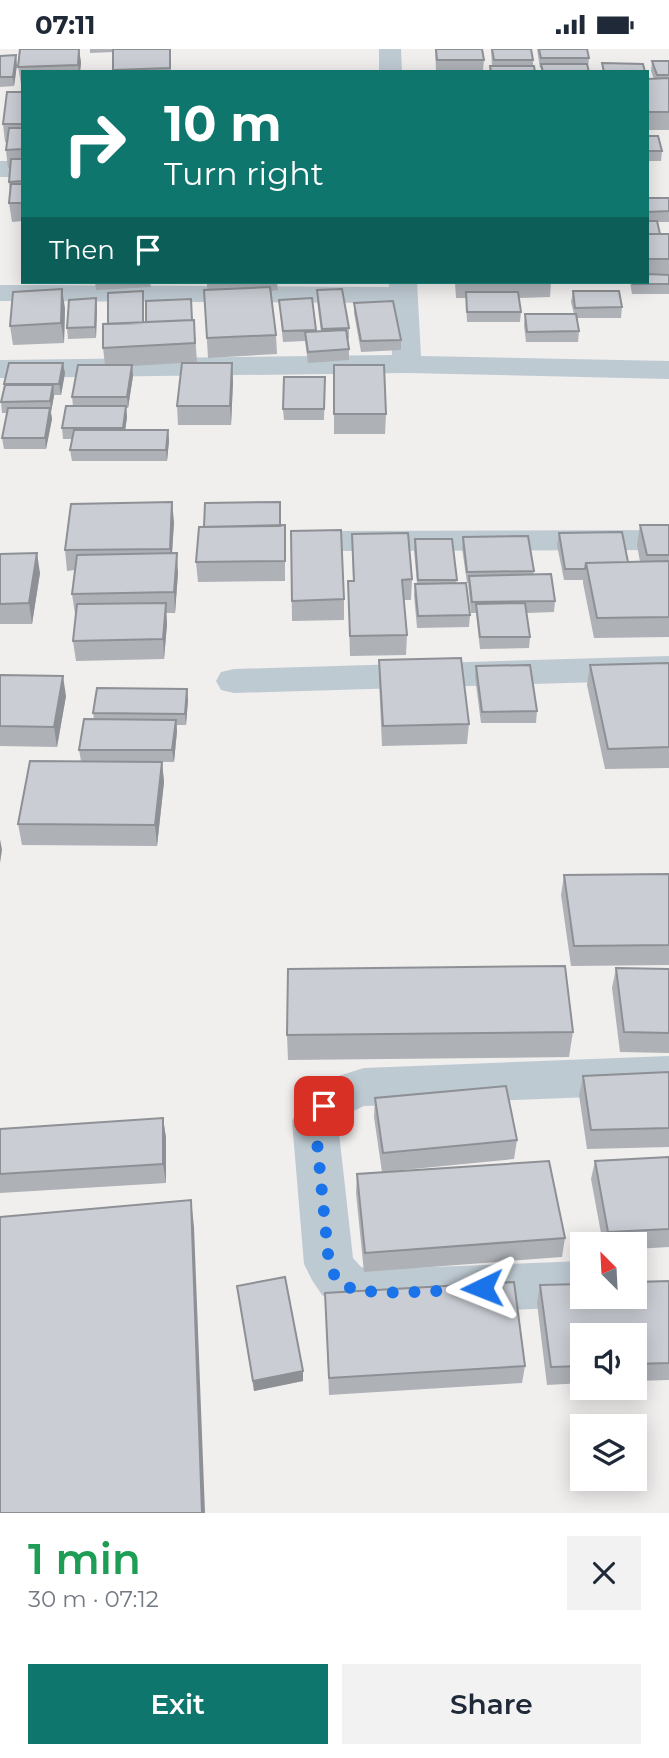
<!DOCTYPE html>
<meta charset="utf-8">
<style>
:root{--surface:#fff;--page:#f2f2f3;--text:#1f2937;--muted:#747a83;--accent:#0f766e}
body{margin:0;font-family:Montserrat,sans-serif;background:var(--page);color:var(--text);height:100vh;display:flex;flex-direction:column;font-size:26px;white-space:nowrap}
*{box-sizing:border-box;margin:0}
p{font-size:23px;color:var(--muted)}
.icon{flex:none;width:38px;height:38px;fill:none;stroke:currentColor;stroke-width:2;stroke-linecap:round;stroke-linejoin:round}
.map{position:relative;height:1464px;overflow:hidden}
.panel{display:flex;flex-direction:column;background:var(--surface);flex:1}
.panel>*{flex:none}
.hud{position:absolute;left:21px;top:21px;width:628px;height:214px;border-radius:0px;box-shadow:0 4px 18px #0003;background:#0f766e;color:#fff;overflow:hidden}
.needle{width:46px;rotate:336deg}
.buttons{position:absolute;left:570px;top:1183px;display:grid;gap:14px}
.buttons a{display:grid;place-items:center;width:77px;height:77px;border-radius:0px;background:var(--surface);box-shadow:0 4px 18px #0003;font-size:35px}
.pin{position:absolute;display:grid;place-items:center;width:60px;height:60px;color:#fff;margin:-30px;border-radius:14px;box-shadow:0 4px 10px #0006}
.me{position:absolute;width:77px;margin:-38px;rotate:268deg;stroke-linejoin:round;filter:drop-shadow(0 0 5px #0008)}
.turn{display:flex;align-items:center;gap:24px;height:147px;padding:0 28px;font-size:32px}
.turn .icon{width:91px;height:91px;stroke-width:2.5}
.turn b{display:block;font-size:49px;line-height:60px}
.then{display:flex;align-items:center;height:66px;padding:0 28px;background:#0003;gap:14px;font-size:26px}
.round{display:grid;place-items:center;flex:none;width:74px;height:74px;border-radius:0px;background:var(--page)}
.overview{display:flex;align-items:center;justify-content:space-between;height:119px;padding:0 28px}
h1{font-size:42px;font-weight:600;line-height:52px;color:#1e9e55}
.cta{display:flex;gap:14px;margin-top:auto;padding:14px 28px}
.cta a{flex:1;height:80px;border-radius:0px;background:var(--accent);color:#fff;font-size:28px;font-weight:600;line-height:80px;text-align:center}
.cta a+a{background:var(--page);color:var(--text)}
.status{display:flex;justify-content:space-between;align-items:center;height:49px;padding:0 35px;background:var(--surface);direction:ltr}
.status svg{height:19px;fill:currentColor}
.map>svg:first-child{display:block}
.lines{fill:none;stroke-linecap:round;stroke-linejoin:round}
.minor{fill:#becad2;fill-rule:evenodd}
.wall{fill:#aeb1b6}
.shaded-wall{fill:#8d9094}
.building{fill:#caced4;stroke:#8d9094;stroke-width:2}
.route{stroke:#1a73e8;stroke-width:12;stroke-dasharray:0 21.6}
</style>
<div class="status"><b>07:11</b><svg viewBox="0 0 49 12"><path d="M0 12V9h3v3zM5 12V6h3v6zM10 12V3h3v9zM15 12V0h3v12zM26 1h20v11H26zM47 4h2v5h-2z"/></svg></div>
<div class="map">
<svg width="669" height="1464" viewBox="0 0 669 1464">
<rect width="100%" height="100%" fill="#f1eeee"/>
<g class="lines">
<path class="minor" d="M379 0H401L402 23H379Z
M0 112H23V128H0Z
M389 233H417L421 307 669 312V330L407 324 0 329V311L392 306 390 254 0 252V236L389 238Z
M669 481V501L332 502 320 499 315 492 320 485 332 482Z
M669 607V631L234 644 221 641 216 632 221 623 234 620Z
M669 1007V1045L364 1057 351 1063 338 1075 353 1209 361 1218 380 1220 583 1212V1248H602L600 1251 583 1258 380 1266 356 1262 332 1253 322 1246 312 1231 304 1215 292 1072 303 1051 314 1040 332 1029 364 1019Z"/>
</g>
<path class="wall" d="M20 0H79L81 14 80 23H23V35H21L18 18Z
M90 0H170L171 23H113V3L90 4Z
M435 0H482L484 11 483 21H436Z
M491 0H531L533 11V17L535 23H489L490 17H492Z
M537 0H587L589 9 588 18 589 23H541V19H540Z
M0 7 17 16 14 37 0 38Z
M652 12H669V81H648V30H654L651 22Z
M23 43V172L12 173 9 154 10 144 9 133 10 119H8L6 101 7 93H5L3 75Z
M648 87 662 102 661 112H648Z
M648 149H669V173H657L660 185H669V245H632L630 233H648Z
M95 233H150L151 238 96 241Z
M207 233H277L278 241 271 242 276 286 277 305 208 309 204 241H207Z
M455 233H551L550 248 519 249 521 263 520 273H467L466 249H456Z
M317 241 349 279V290H348L349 300V311L308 314 305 292 283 293 279 251 312 249 316 283H321L317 252Z
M573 242 622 258 621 269H576L579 282 578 293H526L524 276 525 265H574L571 253Z
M96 249 97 260 96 289 68 290 67 279Z
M144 253V274L194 271 197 313 132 317 133 327 128 359H126L127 368 125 381H168L169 392 167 412H72L70 401 72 390H63L62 379 73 357 72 348 105 316 103 299Z
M354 254 401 291V301L361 303 354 264Z
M65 259 64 294 13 296 10 277Z
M232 314 233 333 231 376H178L177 357Z
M334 316 386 365 385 385H334Z
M65 324 61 346H54L51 363 52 370 46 400H4L2 389 7 364H2L1 353 4 337V335Z
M325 328 324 371H284L283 360Z
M174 473 172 504 178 524 175 564H166L167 575 164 610 76 612 73 592 76 565H75L72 545 75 521 67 522 65 501Z
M285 476V532L198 533 196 513 280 477Z
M640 476H669V588L594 589 583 534V531H564L557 496 559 484 628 513H640L637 496Z
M291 482 344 550V571L292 572Z
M352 485 412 530 411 551H404L407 586 406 606 350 607 348 532H353Z
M463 488 534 522 533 526 555 552 554 563 527 564 530 588 529 599 480 600 476 564H471L468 534H467L462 499Z
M415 490 457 531 456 534 470 566 469 578 417 579 414 546 415 535 417 534 414 502Z
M0 505 40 524 32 575H0Z
M379 611 469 675 467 695 382 697 379 631Z
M669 614V719L605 720 587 636 590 616Z
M476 617 537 662 536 674H481L475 628Z
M0 626 66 647 57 698 0 697Z
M187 640 188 651 186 676H177V682L174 713 81 712 79 701 94 670 93 664Z
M162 713 164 733 157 797 22 796 18 775Z
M669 825V916L571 917 561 846 564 826Z
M616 919 669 920V1004L620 1003 612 939Z
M573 983 569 1008 288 1011 287 986Z
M669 1023V1098L587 1100 579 1046 583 1027Z
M375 1049 517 1091 514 1110 382 1123 374 1068Z
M163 1069 166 1089V1134L0 1144V1080Z
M669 1108V1198L635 1200V1195H603L591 1130 595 1112Z
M357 1125 565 1189 562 1208 364 1223 356 1144Z
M669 1232V1331L635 1332V1286H583V1334L547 1336 537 1254 540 1236Z
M237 1237 303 1322V1332L254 1342Z
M325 1244 525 1317 522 1334 329 1346Z"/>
<path class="shaded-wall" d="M79 0 81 14 80 23H79L78 16Z
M16 6 17 16 14 37 13 28Z
M62 240 65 259 64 294 61 274Z
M96 249 97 260 96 289 95 278Z
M63 314 65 324 61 346 59 335Z
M232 314 233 333 231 376 230 357Z
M132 316 133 327 128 359 127 348Z
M53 336 54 347 51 363 50 352Z
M126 357 127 368 124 390 123 379Z
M50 359 52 370 46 400 45 389Z
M168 381 169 392 167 412 166 401Z
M172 453 174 473 171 520 170 500Z
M37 504 40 524 32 575 29 554Z
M177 504 178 524 175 564 174 543Z
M166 554 167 575 164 610 163 590Z
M63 627 66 647 57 698 54 678Z
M187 640 188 651 186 676 185 665Z
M176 671 177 682 174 713 172 701Z
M162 713 164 733 157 797 155 776Z
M0 790 2 801 0 814Z
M163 1069 166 1089V1134L163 1115Z
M191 1151 194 1178 205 1464H202Z
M303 1322V1332L254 1342 253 1332Z"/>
<path class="building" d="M20 0H79L78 16 18 18Z
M113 0H170V19L113 21Z
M436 0H482L484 11H437Z
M492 0H531L533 11H494Z
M539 0H587L589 9H541Z
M16 6 13 28H0V7Z
M652 12H669V26H657Z
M602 14 643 15 645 23H604Z
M541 15H587L589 23H543Z
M490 17H534L535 23H491Z
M669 29V63H648V30Z
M7 43H23V75H3Z
M9 79H23V100L6 101Z
M648 87H658L662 102H648Z
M11 110H23V132L9 133Z
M11 135H23V154H9Z
M648 149H669V162L648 163Z
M648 172H657L660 185H648Z
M648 185H669V210H648Z
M648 225 669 226V235H633V233H648Z
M207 233H237L207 234Z
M270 238 276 286 207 289 204 241Z
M62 240 61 274 10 277 13 243Z
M342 240 349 279 322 280 317 241Z
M143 242V274L108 275V244Z
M573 242H619L622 258 575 259Z
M466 243H518L521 263H467Z
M96 249 95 278 67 279 69 251Z
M312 249 316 281 283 282 279 251Z
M191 250 192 271 146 273V252Z
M393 252 401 291 361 292 354 254Z
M525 265H576L579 282 527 283Z
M194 271 195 294 103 299V275Z
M346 281 349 300 308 303 305 283Z
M9 314H63L59 335H4Z
M182 314H232L230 357H177Z
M78 316H132L127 348H72Z
M334 316H384L386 365H334Z
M284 328H325L324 360H283Z
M5 336H53L50 352 1 353Z
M66 357H126L123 379H62Z
M8 359H50L45 389H2Z
M74 381H168L166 401H70Z
M172 453 170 500 65 501 71 455Z
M280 453V477L204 478 205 454Z
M285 476V512L196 513 199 478Z
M640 476H669V506H647Z
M341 481 344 550 292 552 291 482Z
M622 483 628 513 586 514 585 520H565L559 484Z
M408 484 412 530 402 531 407 586 350 587 348 532H354L352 485Z
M528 487 534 522 467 523 463 488Z
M415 490H452L457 531H418Z
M37 504 29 554 0 555V505Z
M177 504 174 543 72 545 77 506Z
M669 512V568L597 569 586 514Z
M551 525 555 552 472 553 469 527Z
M466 534 470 566 418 567 415 535Z
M166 554 163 590 73 592 77 555Z
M525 554 530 588H480L476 555Z
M461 609 469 675 383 677 379 611Z
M669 614V698L608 700 590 616Z
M530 616 537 662 482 663 476 617Z
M0 626 63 627 54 678 0 677Z
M97 639 187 640 185 665 93 664Z
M84 670 176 671 172 701H79Z
M30 712 162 713 155 776 18 775Z
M669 825V896L574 897 564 826Z
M565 917 573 983 287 986 288 920Z
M616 919 669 920V984L624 983Z
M669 1023V1079L591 1081 583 1027Z
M506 1037 517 1091 383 1104 375 1049Z
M163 1069V1115L0 1125V1080Z
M669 1108V1180L608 1183 595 1112Z
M549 1112 565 1189 365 1204 357 1125Z
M191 1151 202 1464H0V1168Z
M285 1228 303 1322 253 1332 237 1237Z
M669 1232V1314L635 1315V1286H583V1317L551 1318 540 1236 583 1235V1248H635V1233Z
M514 1233 525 1317 329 1329 325 1244Z"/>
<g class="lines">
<path class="route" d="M324 1057 315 1072 329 1215C332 1220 335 1230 340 1234 362 1251 452 1240 482 1239"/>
</g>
</svg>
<div class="buttons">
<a><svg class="needle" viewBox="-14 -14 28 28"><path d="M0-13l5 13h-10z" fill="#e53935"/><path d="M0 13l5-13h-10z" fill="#747a83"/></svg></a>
<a><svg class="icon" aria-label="sound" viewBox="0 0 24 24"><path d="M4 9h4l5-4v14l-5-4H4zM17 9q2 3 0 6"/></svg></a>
<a><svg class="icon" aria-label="layers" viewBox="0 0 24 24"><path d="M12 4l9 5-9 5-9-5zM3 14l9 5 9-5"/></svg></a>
</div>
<div class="pin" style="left:324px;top:1057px;background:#d93025"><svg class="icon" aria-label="arrive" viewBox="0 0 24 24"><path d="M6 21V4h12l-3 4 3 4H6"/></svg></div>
<svg class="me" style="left:482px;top:1239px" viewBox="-20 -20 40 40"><path d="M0-17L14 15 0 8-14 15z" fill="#1a73e8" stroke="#fff" stroke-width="4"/></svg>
<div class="hud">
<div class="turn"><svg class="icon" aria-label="right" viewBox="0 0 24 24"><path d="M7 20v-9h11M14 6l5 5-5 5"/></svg><div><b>10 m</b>Turn right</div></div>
<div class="then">Then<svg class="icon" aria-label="arrive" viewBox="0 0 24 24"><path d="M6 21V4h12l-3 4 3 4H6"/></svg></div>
</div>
</div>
<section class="panel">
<div class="overview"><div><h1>1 min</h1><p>30 m · 07:12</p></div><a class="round"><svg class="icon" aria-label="close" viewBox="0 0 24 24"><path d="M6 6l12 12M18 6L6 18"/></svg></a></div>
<div class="cta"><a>Exit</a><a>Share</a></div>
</section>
